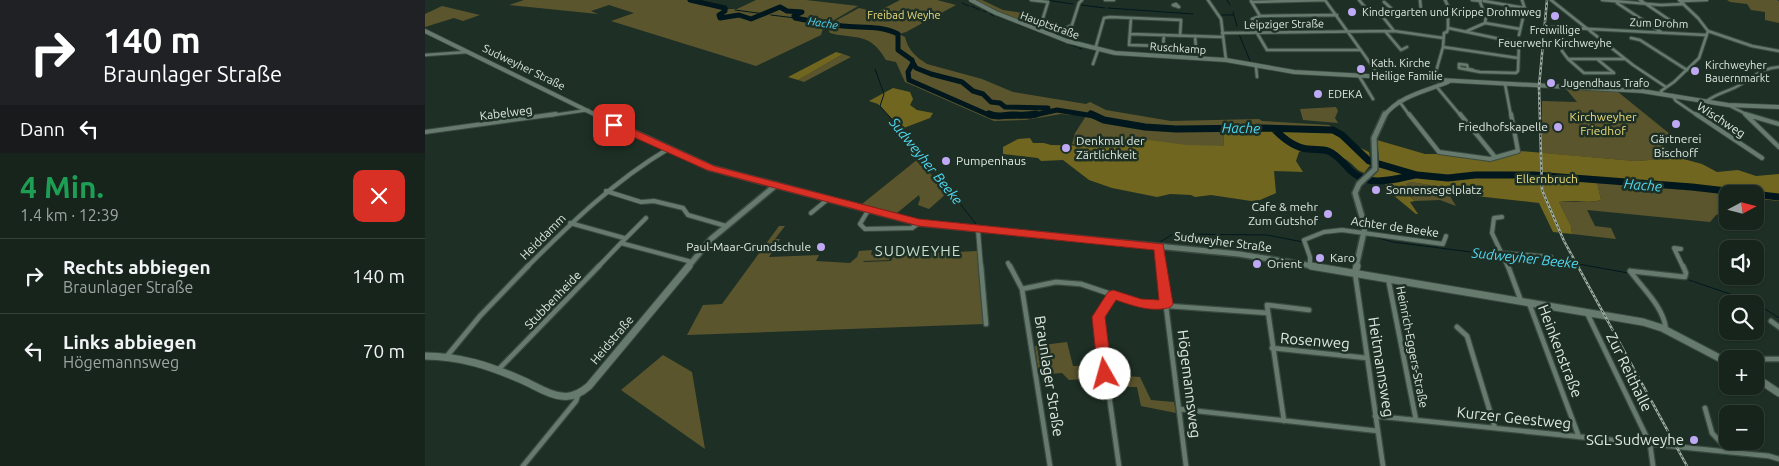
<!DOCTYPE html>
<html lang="de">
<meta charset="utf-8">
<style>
:root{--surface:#16241c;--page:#233029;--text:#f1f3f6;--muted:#9ea4a3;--line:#35413b}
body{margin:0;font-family:Ubuntu,sans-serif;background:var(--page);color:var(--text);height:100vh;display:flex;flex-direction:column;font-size:19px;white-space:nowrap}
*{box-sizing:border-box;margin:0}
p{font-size:16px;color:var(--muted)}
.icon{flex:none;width:28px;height:28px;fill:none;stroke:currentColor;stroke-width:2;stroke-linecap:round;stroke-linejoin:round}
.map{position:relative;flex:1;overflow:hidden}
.side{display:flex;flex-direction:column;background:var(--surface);width:425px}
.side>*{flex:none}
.top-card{background:#202124;color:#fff;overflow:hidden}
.needle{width:32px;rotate:83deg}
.tools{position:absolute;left:1294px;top:185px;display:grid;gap:10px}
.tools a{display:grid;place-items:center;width:45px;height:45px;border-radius:10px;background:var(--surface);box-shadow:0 1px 4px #0004,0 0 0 1px var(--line);font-size:25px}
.pin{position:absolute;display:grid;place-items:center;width:42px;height:42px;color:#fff;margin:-21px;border-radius:10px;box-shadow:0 2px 8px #0006}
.me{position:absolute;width:55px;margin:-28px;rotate:353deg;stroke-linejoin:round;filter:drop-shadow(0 0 4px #0008)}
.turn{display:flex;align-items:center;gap:18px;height:105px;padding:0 20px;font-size:22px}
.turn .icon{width:65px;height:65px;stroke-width:2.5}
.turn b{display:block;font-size:35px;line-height:42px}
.then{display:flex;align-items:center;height:48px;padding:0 20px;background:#0003;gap:10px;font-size:19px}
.round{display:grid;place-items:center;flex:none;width:52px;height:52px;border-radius:10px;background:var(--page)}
.summary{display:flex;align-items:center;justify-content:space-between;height:85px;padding:0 20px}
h1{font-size:30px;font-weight:700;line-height:38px;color:#1e9e55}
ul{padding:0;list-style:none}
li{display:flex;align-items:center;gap:15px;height:75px;padding:0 20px;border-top:1px solid var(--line)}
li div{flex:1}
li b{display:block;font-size:19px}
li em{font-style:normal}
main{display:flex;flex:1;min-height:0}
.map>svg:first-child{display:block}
.green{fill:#5b552d}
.forest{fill:#71661f}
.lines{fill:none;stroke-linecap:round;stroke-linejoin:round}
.stream{stroke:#00171d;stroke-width:1}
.river-far1{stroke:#00171d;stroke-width:5}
.river{stroke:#00171d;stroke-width:7}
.street-far2-casing{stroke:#3a4a41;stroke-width:4.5}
.street-far1-casing{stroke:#3a4a41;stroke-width:6}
.street-casing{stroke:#3a4a41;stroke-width:7}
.secondary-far2-casing{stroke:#3a4a41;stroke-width:5.5}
.secondary-far1-casing{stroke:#3a4a41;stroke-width:8}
.secondary-casing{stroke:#3a4a41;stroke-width:9}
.street-far2{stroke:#667b6d;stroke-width:2.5}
.street-far1{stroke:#667b6d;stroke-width:4}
.street{stroke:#667b6d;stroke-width:4.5}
.secondary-far2{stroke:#667b6d;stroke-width:4}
.secondary-far1{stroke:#667b6d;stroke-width:5}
.secondary{stroke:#667b6d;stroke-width:7}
.rail-casing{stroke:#9eaba3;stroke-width:2.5}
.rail{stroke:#1e3025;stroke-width:1;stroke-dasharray:2.5;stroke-linecap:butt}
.route{fill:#d93025;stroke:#8d1f18}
.poi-dot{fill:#bfa9f4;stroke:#1e3025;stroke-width:2}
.labels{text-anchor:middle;stroke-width:5;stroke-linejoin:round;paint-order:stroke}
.far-poi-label{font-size:11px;fill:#dde8e1;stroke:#1e3025;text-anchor:start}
.far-park-label{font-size:11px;fill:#ecdc7a;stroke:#1e3025}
.far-water-label{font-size:11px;font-style:italic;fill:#51d8f3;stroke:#1e3025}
.far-street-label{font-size:11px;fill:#dde8e1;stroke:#1e3025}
.street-label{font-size:12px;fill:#dde8e1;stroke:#1e3025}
.park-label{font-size:12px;fill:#ecdc7a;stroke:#1e3025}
.poi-label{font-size:12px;fill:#dde8e1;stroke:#1e3025;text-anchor:start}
.water-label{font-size:14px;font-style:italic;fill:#51d8f3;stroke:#1e3025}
.quarter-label{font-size:15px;letter-spacing:1px;fill:#c7dece;stroke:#1e3025}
.near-street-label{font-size:15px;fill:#dde8e1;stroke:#1e3025}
.near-poi-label{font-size:15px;fill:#dde8e1;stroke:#1e3025;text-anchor:end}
</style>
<main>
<section class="side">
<div class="top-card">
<div class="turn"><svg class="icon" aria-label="right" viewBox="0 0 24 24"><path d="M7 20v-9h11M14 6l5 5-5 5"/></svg><div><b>140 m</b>Braunlager Straße</div></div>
<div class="then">Dann<svg class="icon" aria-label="left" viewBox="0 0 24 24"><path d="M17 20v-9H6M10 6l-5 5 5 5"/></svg></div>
</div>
<div class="summary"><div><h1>4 Min.</h1><p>1.4 km · 12:39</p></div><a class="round" style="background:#d93025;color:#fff"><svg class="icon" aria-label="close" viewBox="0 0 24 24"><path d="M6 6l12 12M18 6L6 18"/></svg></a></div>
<ul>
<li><svg class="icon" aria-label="right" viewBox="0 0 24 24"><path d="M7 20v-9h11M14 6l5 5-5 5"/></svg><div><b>Rechts abbiegen</b><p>Braunlager Straße</p></div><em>140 m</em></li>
<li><svg class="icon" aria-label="left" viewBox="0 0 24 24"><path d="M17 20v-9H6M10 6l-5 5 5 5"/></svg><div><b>Links abbiegen</b><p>Högemannsweg</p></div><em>70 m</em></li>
</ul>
</section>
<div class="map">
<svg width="1354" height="466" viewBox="0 0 1354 466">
<rect width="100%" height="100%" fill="#1e3025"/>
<path class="green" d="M99 0H262L299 9H312L331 0H381L433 6 399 26 396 35 331 66 186 21 209 13 184 5 166 11 173 14 84 5Z
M475 0H512L531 5 481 32 474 34 480 37C483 50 491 57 502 64L557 79 588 92 661 104 665 102 681 110 746 121 834 119 837 121 904 125 917 134 916 138 900 129 798 130 799 146H660L647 144 650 133 661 116 636 114 600 120 569 121 480 82 471 62 461 60C444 31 431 40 405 33L401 26 434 8 452 12Z
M551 0H557L578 10 604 14 603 20 633 32C620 37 563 9 551 0Z
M1302 0H1352L1354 1V23L1340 20V12L1326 10 1322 4 1305 2Z
M17 6 55 15 38 21 29 18 0 27V14Z
M418 54 426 57 379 82 373 80Z
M1141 89 1193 92 1256 143 1235 144 1255 158 1210 161 1117 153V101L1152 102Z
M911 107 913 111 910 118 913 123 878 120 875 109Z
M493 159 522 193 504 209 493 205 495 199 494 195 472 213 437 204Z
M986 182 1011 186 1015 191 1023 193 1031 206 1015 200 990 201 980 190 979 184Z
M1172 182 1304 194 1301 211 1291 215 1285 222 1162 210 1170 226 1186 228 1191 239 1147 234 1146 226 1134 202C1148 200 1162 204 1176 200Z
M354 226H360L350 239H355L344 257 394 255 391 261 425 263 432 257 434 251 447 250 446 255H466L464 260 438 261 439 262 466 261 469 255 552 251 559 324 262 335 278 305 297 304Z
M642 342 648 366 677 365 678 378 644 380 637 373 614 375 610 346Z
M238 355 267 372 280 449 196 390Z
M684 375 715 377 726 400 749 402 751 413 716 406 712 387H685Z"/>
<path class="forest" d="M411 52 418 54 373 80 363 77Z
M468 88 485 92 488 99 485 105 492 110 508 113 505 118 476 129 453 104 444 101Z
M829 128 861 131 900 129 916 138 917 134 929 145 944 152 946 164 939 173C931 170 930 166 923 161 920 158 916 158 912 156 900 149 888 145 874 152L871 161 878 172 849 171 851 193 835 200 826 201 786 195 770 197 766 195 745 194 732 197 687 188 664 180 638 160 616 161 613 158 578 154V147L593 139 605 138 608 143H619L626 145 677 146 679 139 694 136 761 145 799 146 798 130Z
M952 140 1000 154H1016L1061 160 1095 151 1210 161 1255 158 1277 164 1292 172 1313 170 1331 176 1354 174V201L1335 199 1330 205V194H1304L1172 182 1176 200C1162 204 1149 199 1134 202L1146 226 1147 234 1128 232 1114 203 1023 193 1015 191 1011 186 986 182 980 184 984 188 980 191 990 201 985 202 993 214H991L962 190V186L956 180 944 179C959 170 953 155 952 140Z"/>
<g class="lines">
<path class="stream" d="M621 0 648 4
M802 0 805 5
M537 3 544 6
M656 5 680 8
M546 6 555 10
M300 8 303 9
M683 8 768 14
M310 10 340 14
M558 11 561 12
M808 12 812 26
M565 14 569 16
M346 15 370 18
M796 15H808
M572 16 613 32
M615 33 652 47
M814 34 826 63
M654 48 657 49
M450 69 459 94 455 106 481 135 551 224
M896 235 913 232 926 233
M942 235 968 242 1077 256
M657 236 725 242
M735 242 748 234 842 235 878 242
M1081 257 1148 263 1203 273
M1264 280 1331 303 1354 318"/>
<path class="river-far1" d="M265 0 300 8V11L294 15 295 18 314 15 326 19 355 7 362 11 377 12 369 16 370 18C386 21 402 24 418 26 436 28 456 25 473 34V50L487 60 488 63 483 72 484 80 566 116
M488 63 491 68 506 74 537 82 548 91 558 94 566 102 575 103 580 107 623 108
M583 116H590
M605 116 632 110 669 116"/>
<path class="river" d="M564 114C573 118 577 115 587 115 596 115 602 116 611 114
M666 114 679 120 720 127 751 129 838 128 908 130 917 135 944 161 992 175 1023 178 1050 175H1109L1267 187 1354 197
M850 130C859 139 870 148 883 149 890 150 897 149 903 151 913 155 919 164 926 171 944 188 970 179 990 175"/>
<defs>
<path id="street-far2" d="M606 0 623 2 618 18
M680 0H689
M783 0 796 19 801 60
M900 0 955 77
M934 0 946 14 958 17
M995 0 996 11
M1047 0 1056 1
M1126 0 1208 65 1241 87
M1177 0 1236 5 1259 4
M1215 0 1249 23
M1254 0 1273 18 1283 31
M826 1 835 16
M1059 1 1100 8
M1256 1 1282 0
M827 2 900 0
M959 2 968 10
M1055 2 1061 17 1060 23
M1192 3 1236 32
M751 4 754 7 748 5Z
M912 15 835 16 827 19 832 33 842 50H936
M958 17 968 10 1022 14
M958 17 969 31
M706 18 704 45 738 46 739 35
M1060 23 1095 29
M1127 27 1281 35
M1023 28 1094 43 1093 71 1091 73 1055 72 1034 68V64L1042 65 1043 69 1048 70
M960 31 976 50 982 47
M1042 31 1060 23
M1283 31 1327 46 1354 51
M797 33 969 31 1018 38
M705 34 798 37
M627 35 647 25 654 3 657 0
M1094 35 1100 9 1097 0
M770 36 771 49
M1206 38 1215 40 1262 70
M1139 40 1137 51 1143 59H1200
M671 46 679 18 685 17 756 20 755 36
M1018 47 1093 58
M0 55 42 52
M1143 59 1159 73H1189L1172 59
M668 64 673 50
M831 66 832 77
M934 76 948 99
M1008 80 1007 77 1010 75 1018 47 1019 33 1022 32 1023 28V6L1020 0
M1080 84 1086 116
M1011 86 1036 116
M1237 93 1236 91 1249 82 1274 58 1283 31
M1247 95 1251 101 1273 116
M974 101 985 116
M1282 101C1290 94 1301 92 1311 87 1327 79 1335 68 1354 67
M1303 105 1325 116
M122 116 163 110"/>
<path id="street-far1" d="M984 114 1014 152 1065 159 1093 151 1086 114
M1035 114 1070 157
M1271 114 1337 158
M1320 114 1354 124
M1321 115 1354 147
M0 132 131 114
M181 191 216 202 229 201 258 208 263 215 301 226
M444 209 435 224 440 229 487 228 494 223
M386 213 403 199
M1077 217 1069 218 1067 233 1083 267
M221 218 196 243 267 262
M145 223 199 238
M553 230 556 267
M734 246 737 267
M1256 249 1249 248 1258 267
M1077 253 1126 257
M583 263 585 267
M885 266V257L879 240 899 232 917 230 1018 244 1021 236
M102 267C146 223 189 181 243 149
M173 267 196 243"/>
<path id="street" d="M556 266 561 324
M585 266 597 289
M736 266 761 466
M1083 266 1096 301
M1205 271 1260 277 1261 273 1258 266
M1205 271C1218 289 1238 306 1241 329
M930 273 958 466
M963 278 991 420
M688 295 673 317 694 466
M1104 303 1154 437
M1162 313 1225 444 1228 466
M1346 321 1354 327
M1032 327 1042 336 1070 428
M847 348 942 358
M22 356 55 316 103 266
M1330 359H1354
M73 370 174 266
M1280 408 1287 433 1305 452
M754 409 953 431
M950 416 1344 456 1354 459
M859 421 842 305 884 310
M98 466 151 401 153 395
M625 466 597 289 631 282 656 284 715 304 843 313"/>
<path id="secondary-far2" d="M546 0 571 13 642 41 690 53 801 60 869 72 1217 91 1303 105 1354 107
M0 31 173 116
M959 116C974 96 1001 91 1023 82"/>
<path id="secondary-far1" d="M171 114 190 125
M188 123 286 168 494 223 814 254 894 267
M263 267 286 239 351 185
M931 267 940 227 930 193 934 184 950 169 949 138 960 114"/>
<path id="secondary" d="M886 266 1218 322 1237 328 1302 362
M930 273 932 266
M0 356C35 356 65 366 97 380 109 385 123 395 136 396 147 398 156 393 164 386L264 266
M1330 377 1354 393"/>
</defs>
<use href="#street-far2" class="street-far2-casing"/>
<use href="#street-far1" class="street-far1-casing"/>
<use href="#street" class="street-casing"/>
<use href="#secondary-far2" class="secondary-far2-casing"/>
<use href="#secondary-far1" class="secondary-far1-casing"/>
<use href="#secondary" class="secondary-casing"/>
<use href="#street-far2" class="street-far2"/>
<use href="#street-far1" class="street-far1"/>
<use href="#street" class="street"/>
<use href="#secondary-far2" class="secondary-far2"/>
<use href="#secondary-far1" class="secondary-far1"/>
<use href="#secondary" class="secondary"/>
<defs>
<path id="rail" d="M1122 0 1114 87 1117 190 1139 241 1262 466"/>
</defs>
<use href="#rail" class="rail-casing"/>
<use href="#rail" class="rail"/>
</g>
<path class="route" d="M188 120 289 166 494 219 738 244 748 304 746 307C728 313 708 306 691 300L680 317 687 374 685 377 680 379 675 377 673 374 667 317 683 292 688 290 716 299 734 300 729 250 494 226 282 170 186 127 183 123Z"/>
<g class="poi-dot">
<circle cx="927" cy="12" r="5"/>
<circle cx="1130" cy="16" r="5"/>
<circle cx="936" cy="69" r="5"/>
<circle cx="1270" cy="71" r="5"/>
<circle cx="1126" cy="83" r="5"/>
<circle cx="893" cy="94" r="5"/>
<circle cx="1251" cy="124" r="5"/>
<circle cx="1133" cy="127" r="5"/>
<circle cx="641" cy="148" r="5"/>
<circle cx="521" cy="161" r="5"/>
<circle cx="951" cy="190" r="5"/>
<circle cx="903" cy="214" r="5"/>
<circle cx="396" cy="247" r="5"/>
<circle cx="895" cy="258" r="5"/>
<circle cx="832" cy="264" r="5"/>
<circle cx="1269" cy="440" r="5"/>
</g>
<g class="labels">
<g class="far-poi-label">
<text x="937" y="16">Kindergarten und Krippe Drohmweg</text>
<text x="1130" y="34" text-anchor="middle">Freiwillige<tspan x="1130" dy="13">Feuerwehr Kirchweyhe</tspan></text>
<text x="946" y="67">Kath. Kirche<tspan x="946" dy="13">Heilige Familie</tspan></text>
<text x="1280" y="69">Kirchweyher<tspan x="1280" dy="13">Bauernmarkt</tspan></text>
<text x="1136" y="87">Jugendhaus Trafo</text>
<text x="903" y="98">EDEKA</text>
</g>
<g class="far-park-label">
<text x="479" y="19">Freibad Weyhe</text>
</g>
<g class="far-water-label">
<text transform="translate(398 23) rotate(9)" y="4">Hache</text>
</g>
<g class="far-street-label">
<text transform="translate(1234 23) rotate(2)" y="4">Zum Drohm</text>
<text transform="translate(859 24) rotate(-1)" y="4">Leipziger Straße</text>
<text transform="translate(625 25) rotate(20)" y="4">Hauptstraße</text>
<text transform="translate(753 48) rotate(4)" y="4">Ruschkamp</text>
<text transform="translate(99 67) rotate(26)" y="4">Sudweyher Straße</text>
</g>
<g class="street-label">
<text transform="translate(81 113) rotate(-7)" y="4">Kabelweg</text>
<text transform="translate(1296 120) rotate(33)" y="4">Wischweg</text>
<text transform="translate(970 227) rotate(8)" y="4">Achter de Beeke</text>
<text transform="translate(118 237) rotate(-45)" y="4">Heiddamm</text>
<text transform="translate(798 242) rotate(7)" y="4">Sudweyher Straße</text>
<text transform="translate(128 300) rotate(-46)" y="4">Stubbenheide</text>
<text transform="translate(187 340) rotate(-50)" y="4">Heidstraße</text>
<text transform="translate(987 347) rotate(79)" y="4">Heinrich-Eggers-Straße</text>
</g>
<g class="park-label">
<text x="1178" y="121">Kirchweyher<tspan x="1178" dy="14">Friedhof</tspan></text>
<text x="1122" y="183">Ellernbruch</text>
</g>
<g class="poi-label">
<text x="1123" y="131" text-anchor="end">Friedhofskapelle</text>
<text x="1251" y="143" text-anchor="middle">Gärtnerei<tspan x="1251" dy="14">Bischoff</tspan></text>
<text x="651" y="145">Denkmal der<tspan x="651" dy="14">Zärtlichkeit</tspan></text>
<text x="531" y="165">Pumpenhaus</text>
<text x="961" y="194">Sonnensegelplatz</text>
<text x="893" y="211" text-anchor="end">Cafe &amp; mehr<tspan x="893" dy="14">Zum Gutshof</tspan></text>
<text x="386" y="251" text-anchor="end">Paul-Maar-Grundschule</text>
<text x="905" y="262">Karo</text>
<text x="842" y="268">Orient</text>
</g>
<g class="water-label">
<text transform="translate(816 128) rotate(1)" y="5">Hache</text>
<text transform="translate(501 161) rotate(51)" y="5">Sudweyher Beeke</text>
<text transform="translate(1218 185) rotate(5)" y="5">Hache</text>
<text transform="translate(1100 258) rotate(6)" y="5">Sudweyher Beeke</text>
</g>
<g class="quarter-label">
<text x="493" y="256">SUDWEYHE</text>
</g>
<g class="near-street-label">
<text transform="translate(890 341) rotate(5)" y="5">Rosenweg</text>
<text transform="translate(1135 351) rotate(69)" y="5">Heinkenstraße</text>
<text transform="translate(956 367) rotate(81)" y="5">Heitmannsweg</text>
<text transform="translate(1204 372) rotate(64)" y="5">Zur Reithalle</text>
<text transform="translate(624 376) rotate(81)" y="5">Braunlager Straße</text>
<text transform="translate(764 384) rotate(83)" y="5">Högemannsweg</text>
<text transform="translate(1089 418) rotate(6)" y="5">Kurzer Geestweg</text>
</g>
<g class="near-poi-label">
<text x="1259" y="445">SGL Sudweyhe</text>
</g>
</g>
</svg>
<div class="tools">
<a><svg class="needle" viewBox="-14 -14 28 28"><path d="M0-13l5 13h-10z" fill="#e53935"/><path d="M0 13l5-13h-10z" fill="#9ea4a3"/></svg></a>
<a><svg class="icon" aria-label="sound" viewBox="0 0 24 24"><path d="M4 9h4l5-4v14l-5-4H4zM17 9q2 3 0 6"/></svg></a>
<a><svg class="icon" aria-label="search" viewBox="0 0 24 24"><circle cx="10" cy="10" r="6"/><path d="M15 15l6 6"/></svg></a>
<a>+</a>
<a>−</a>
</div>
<div class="pin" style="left:189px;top:125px;background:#d93025"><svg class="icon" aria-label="arrive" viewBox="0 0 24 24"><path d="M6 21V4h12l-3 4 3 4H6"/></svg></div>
<svg class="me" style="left:680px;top:374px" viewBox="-20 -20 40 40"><circle r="19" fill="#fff"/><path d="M0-13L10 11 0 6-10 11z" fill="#d93025"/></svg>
</div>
</main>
